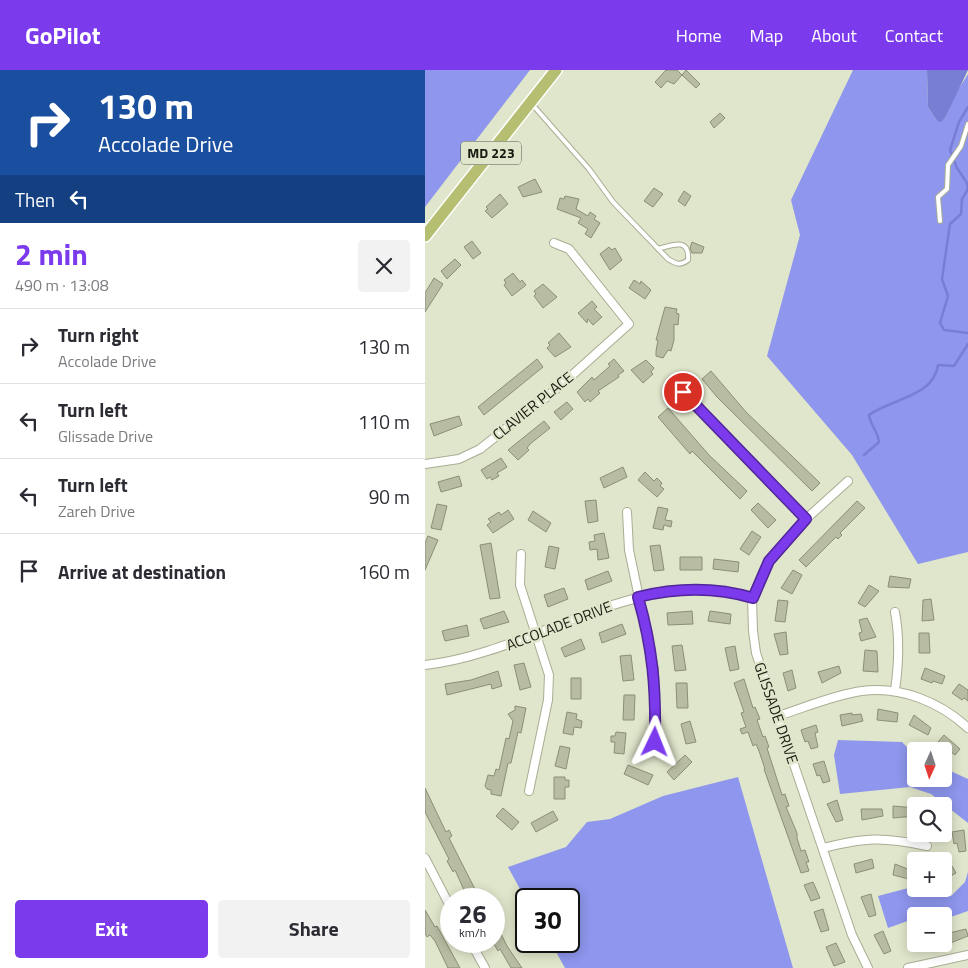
<!DOCTYPE html>
<meta charset="utf-8">
<style>
:root{--surface:#fff;--page:#f2f2f3;--text:#2b2b33;--muted:#7c7c81;--line:#e1e1e2;--accent:#7c3aed}
body{margin:0;font-family:"Titillium Web",sans-serif;background:var(--page);color:var(--text);height:100vh;display:flex;flex-direction:column;font-size:19px;white-space:nowrap}
*{box-sizing:border-box;margin:0}
p{font-size:16px;color:var(--muted)}
.icon{flex:none;width:28px;height:28px;fill:none;stroke:currentColor;stroke-width:2;stroke-linecap:round;stroke-linejoin:round}
.map{position:relative;flex:1;overflow:hidden}
.sheet{display:flex;flex-direction:column;background:var(--surface);width:425px}
.sheet>*{flex:none}
.banner{background:#1a4fa0;color:#fff;overflow:hidden}
.needle{width:32px;rotate:183deg}
.controls{position:absolute;left:482px;top:672px;display:grid;gap:10px}
.controls a{display:grid;place-items:center;width:45px;height:45px;border-radius:5px;background:var(--surface);box-shadow:0 2px 12px #0003;font-size:25px}
.speed{position:absolute;left:15px;top:818px;display:flex;gap:10px;font-size:25px;font-weight:700;text-align:center}
.speed>*{display:grid;place-content:center;width:65px;height:65px;border-radius:50%;background:var(--surface);box-shadow:0 2px 12px #0003;line-height:1}
.speed small{font-size:12px;font-weight:400}
.speed .limit{border:2px solid #111;border-radius:8px;background:#fff;color:#111}
.pin{position:absolute;display:grid;place-items:center;width:42px;height:42px;color:#fff;margin:-21px;border:2px solid #fff;border-radius:50%;box-shadow:0 1px 5px #0007}
.me{position:absolute;width:55px;margin:-28px;rotate:2deg;stroke-linejoin:round;filter:drop-shadow(0 0 4px #0008)}
.turn{display:flex;align-items:center;gap:18px;height:105px;padding:0 15px;font-size:22px}
.turn .icon{width:65px;height:65px;stroke-width:2.5}
.turn b{display:block;font-size:35px;line-height:42px}
.then{display:flex;align-items:center;height:48px;padding:0 15px;background:#0003;gap:10px;font-size:19px}
.round{display:grid;place-items:center;flex:none;width:52px;height:52px;border-radius:5px;background:var(--page)}
.headline{display:flex;align-items:center;justify-content:space-between;height:85px;padding:0 15px}
h1{font-size:30px;font-weight:700;line-height:38px;color:var(--accent)}
.action{display:flex;gap:10px;margin-top:auto;padding:10px 15px}
.action a{flex:1;height:58px;border-radius:5px;background:var(--accent);color:#fff;font-size:20px;font-weight:700;line-height:58px;text-align:center}
.action a+a{background:var(--page);color:var(--text)}
ul{padding:0;list-style:none}
li{display:flex;align-items:center;gap:15px;height:75px;padding:0 15px;border-top:1px solid var(--line)}
li div{flex:1}
li b{display:block;font-size:19px}
li em{font-style:normal}
header{display:flex;align-items:center;gap:30px;box-sizing:border-box;height:70px;padding:0 25px;background:var(--accent);color:#fff}
header strong{font-size:24px}
nav{display:flex;gap:28px;margin-inline-start:auto;font-size:18px}
main{display:flex;flex:1;min-height:0}
.map>svg:first-child{display:block}
.forest{fill:#8e96ed}
.water{fill:#787ed4}
.lines{fill:none;stroke-linecap:round;stroke-linejoin:round}
.stream{stroke:#787ed4;stroke-width:2.5}
.building{fill:#b7bca2;stroke:#8a8f76}
.service-casing{stroke:#a8ad93;stroke-width:6}
.minor-casing{stroke:#a8ad93;stroke-width:10}
.primary-casing{stroke:#fff;stroke-width:14}
.service{stroke:#fff;stroke-width:4}
.minor{stroke:#fff;stroke-width:8}
.primary{stroke:#b6be71;stroke-width:11}
.route-casing{stroke:#51269a;stroke-width:12}
.route{stroke:#7c3aed;stroke-width:9}
.labels{text-anchor:middle;stroke-width:5;stroke-linejoin:round;paint-order:stroke}
.shield{fill:#e0e6cb;stroke:#555749;stroke-width:1}
.shield-label{font-size:14px;font-weight:bold;fill:#191a11}
.street-label{font-size:15px;fill:#191a11;stroke:#e0e6cb}
</style>
<header>
<strong>GoPilot</strong>
<nav><a>Home</a><a>Map</a><a>About</a><a>Contact</a></nav>
</header>
<main>
<section class="sheet">
<div class="banner">
<div class="turn"><svg class="icon" aria-label="right" viewBox="0 0 24 24"><path d="M7 20v-9h11M14 6l5 5-5 5"/></svg><div><b>130 m</b>Accolade Drive</div></div>
<div class="then">Then<svg class="icon" aria-label="left" viewBox="0 0 24 24"><path d="M17 20v-9H6M10 6l-5 5 5 5"/></svg></div>
</div>
<div class="headline"><div><h1>2 min</h1><p>490 m · 13:08</p></div><a class="round"><svg class="icon" aria-label="close" viewBox="0 0 24 24"><path d="M6 6l12 12M18 6L6 18"/></svg></a></div>
<ul>
<li><svg class="icon" aria-label="right" viewBox="0 0 24 24"><path d="M7 20v-9h11M14 6l5 5-5 5"/></svg><div><b>Turn right</b><p>Accolade Drive</p></div><em>130 m</em></li>
<li><svg class="icon" aria-label="left" viewBox="0 0 24 24"><path d="M17 20v-9H6M10 6l-5 5 5 5"/></svg><div><b>Turn left</b><p>Glissade Drive</p></div><em>110 m</em></li>
<li><svg class="icon" aria-label="left" viewBox="0 0 24 24"><path d="M17 20v-9H6M10 6l-5 5 5 5"/></svg><div><b>Turn left</b><p>Zareh Drive</p></div><em>90 m</em></li>
<li><svg class="icon" aria-label="arrive" viewBox="0 0 24 24"><path d="M6 21V4h12l-3 4 3 4H6"/></svg><div><b>Arrive at destination</b></div><em>160 m</em></li>
</ul>
<div class="action"><a>Exit</a><a>Share</a></div>
</section>
<div class="map">
<svg width="543" height="898" viewBox="0 0 543 898">
<rect width="100%" height="100%" fill="#e0e6cb"/>
<path class="forest" d="M0 0H105L0 137Z
M428 0H502L503 37 512 51 521 46 531 23 543 4V482L493 494 427 385 342 286 375 165 366 130Z
M413 670 477 672 491 686V709H519V698L543 709V753L506 724 485 717 415 724 409 685Z
M313 707 368 898H140L125 871H144V829L101 830 83 797 141 777 162 752 185 749 238 726Z
M543 802V841L520 849 519 846H491V848L463 858 453 826 491 816V819H498L508 825 526 826 540 812Z"/>
<path class="water" d="M502 0H543L521 46 516 52 512 51 503 37Z"/>
<g class="lines">
<path class="stream" d="M543 37 534 52 525 80 532 98 542 113 543 119 537 129 536 144 525 154 517 209 523 226 515 253 519 260 543 263
M439 385 454 372C453 361 445 355 444 345 465 329 509 327 513 295L529 296 543 274"/>
</g>
<path class="building" d="M241 0H252L257 5 261 0 275 14 271 18 257 5 249 14 242 11 236 18 230 12Z
M295 43 300 48 289 58 285 52Z
M110 109 117 122 98 127 93 117Z
M229 118 238 124 228 137 219 131Z
M259 121 266 126 260 136 253 131Z
M75 124 83 134 67 148 60 141 63 139 61 137Z
M140 126 154 129 151 139 163 146 165 142 171 146 169 149 175 153 166 168 160 164 163 159 153 153 156 148 132 139 135 128 139 129Z
M47 171 56 183 48 189 39 177Z
M267 172 279 177 277 183H267L265 178Z
M184 177 187 180 190 178 197 190 185 200 175 184Z
M30 189 36 195 22 209 16 201Z
M88 203 95 212 97 210 101 215 87 226 79 215 81 213 79 210Z
M9 208 18 214 0 242V223Z
M209 210 215 214 216 211 226 220 220 229 204 218Z
M118 214 132 227 118 238 109 226 111 224 109 221Z
M167 231 172 237 169 239 177 247 168 255 163 249 162 253 153 243Z
M240 237 252 239 251 243 254 244 253 255 249 254V270L246 281 243 280 238 288 231 286V281L233 270H231Z
M134 263 146 277 130 287 122 278 125 275 123 273Z
M112 289 118 297 59 345 53 337Z
M189 289 199 301 193 305 194 307 173 321 175 323 165 332 163 329 160 332 152 322 167 307 169 310 185 296 183 294Z
M221 290 229 298 226 302 228 304 218 313 206 300Z
M286 301 321 342 395 413 387 421 292 327 277 309Z
M142 332 148 339 136 350 129 342Z
M243 338 284 385 322 421 315 429 267 381 265 384 233 347Z
M34 346 37 355 9 366 5 354Z
M119 351 125 358 105 374 102 378 104 380 93 390 83 380Z
M76 388 82 397 72 403 74 406 67 410 65 407 62 409 56 400Z
M198 397 202 407 179 418 175 408Z
M220 402 229 411 232 408 237 413 235 416 239 419 232 427 213 410Z
M34 406 37 416 16 422 13 412Z
M171 430 173 451 163 453 160 431Z
M432 431 440 438 415 463 417 465 413 469 411 467 381 497 374 490Z
M333 433 351 450 343 458 326 440Z
M12 434 22 436 16 460 6 458Z
M233 437 243 439 240 450 247 451 246 457 239 455 238 460 228 458Z
M83 440 89 449 68 463 62 455 66 452 63 449 74 442 76 445Z
M108 441 126 453 121 462 103 450Z
M327 461 336 467 324 485 315 479Z
M179 463 184 488 173 490 172 479 165 480 164 472 170 471 169 465Z
M3 466 13 470 0 500V473Z
M66 473 75 528 65 529 55 475Z
M235 475 239 500 229 501 225 476Z
M124 476 134 478 130 499 120 497Z
M255 487H277V500H255Z
M289 489 314 492 313 502 288 499Z
M368 500 377 505 367 524 356 518Z
M183 501 187 511 163 520 160 510Z
M465 506 486 509 484 518 463 517Z
M444 515 454 521 440 537 433 533Z
M139 518 143 529 123 537 119 525Z
M506 529 509 550 497 551 498 530Z
M353 530 363 531 360 552 350 551Z
M79 541 84 552 59 559 55 549Z
M267 541 268 554 243 555 242 543Z
M285 541 306 544 305 554 283 551Z
M442 548 451 567 436 571 434 563 437 562 434 550Z
M197 554 201 564 177 573 174 563Z
M42 555 44 566 20 571 17 561Z
M361 562 363 584 355 585 349 564Z
M494 563H504L505 583H494Z
M156 569 160 579 140 587 136 578Z
M257 575 261 600 250 601 247 576Z
M310 576 314 599 305 601 300 578Z
M440 580 452 581 453 602 438 601Z
M206 585 209 610 198 611 195 586Z
M99 593 106 617 95 620 89 595Z
M414 596 416 603 397 613 393 602Z
M500 598 520 606 517 614 508 611 507 613 496 609Z
M367 600 371 618 363 621 358 603Z
M73 601 77 616 67 619 66 614 22 625 20 614 46 610Z
M146 608H156V629H146Z
M319 609 328 638 330 637 335 649 332 650 338 667 340 666 344 677 342 678 357 725 360 724 364 736 361 737 372 763V768L376 781 380 780 384 792H381L384 801 376 803 339 699H340L334 681 331 674 328 676 323 662 317 664 315 659 321 657 316 643 319 642 309 613Z
M251 613H262L263 638H252Z
M534 614 543 620V631L539 628 537 630 527 623Z
M199 625H210L209 650H198Z
M90 636 101 638 96 663 93 662 86 693H83L76 726 66 724V720L62 719 60 716 63 705 69 706 71 699 74 700 81 668 84 669 88 651 83 644 90 640Z
M453 639 473 643 472 652 452 650Z
M142 642 152 644 151 649 157 651 156 658 149 657 148 665 138 663Z
M427 643V645L436 644 438 651 417 656 415 645Z
M489 645 506 658 503 665 484 655Z
M265 651 271 672 261 674 256 654Z
M391 655 393 662 390 663 393 677 386 679 383 671 380 672 376 660Z
M191 662 201 663 199 684 189 683 190 672H186V666H190Z
M519 665 535 679 530 685 513 672Z
M135 676 145 678 141 699 130 696Z
M260 685 267 692 249 710 242 702Z
M399 691 405 711 398 713 395 705 392 706 388 694Z
M203 695 228 705 223 715 199 704Z
M129 707H140V710H144V717H140V729H129Z
M0 718 21 762 24 760 27 766 24 768 55 829H43L30 800 28 802 22 791 24 789 0 742Z
M412 730 418 750 411 752 402 734Z
M468 736 490 738V746L468 748Z
M78 738 94 752 87 760 71 746Z
M436 739H457L458 746 437 750Z
M128 741 133 750 111 762 106 753Z
M539 760 541 781 534 782 532 773 529 774 527 762Z
M447 789 449 798 431 803 429 794Z
M470 794 490 802 488 810 468 805Z
M527 796 531 803 519 810V801Z
M388 812 395 828 386 831 379 815Z
M446 824 451 845 444 847 436 827Z
M398 839 404 860 396 862 389 842Z
M0 840 10 857 12 856 35 898H23L10 871 5 865 2 867 0 863Z
M69 850 82 876 97 898H86L75 879 73 881 69 874Z
M541 859 543 866 523 874 520 864Z
M458 861 466 881 459 884 449 865Z
M411 873 420 892 409 896 401 877Z"/>
<g class="lines">
<defs>
<path id="service" d="M106 33 164 99 188 132 243 189C251 194 255 196 263 190 265 167 247 175 233 179
M515 151 513 127 522 119 523 95 536 76 543 54"/>
<path id="minor" d="M258 322 381 449
M0 394 34 389 55 379 134 317 204 254 144 179 129 173
M423 411 381 449 345 491 327 528 328 561 331 583 427 865 443 898
M202 442 204 480 229 599 230 672
M96 484 95 515 124 605 123 630 104 721
M0 595C111 583 212 493 327 528
M470 620C474 593 475 569 470 542
M353 646C378 638 412 624 437 621 476 616 515 632 543 658
M398 778C442 767 458 767 502 776
M0 788 26 838
M45 871 60 898
M483 898 543 885"/>
<path id="primary" d="M0 166 131 0"/>
</defs>
<use href="#service" class="service-casing"/>
<use href="#minor" class="minor-casing"/>
<use href="#primary" class="primary-casing"/>
<use href="#service" class="service"/>
<use href="#minor" class="minor"/>
<use href="#primary" class="primary"/>
</g>
<g class="lines">
<defs>
<path id="route" d="M230 672C231 618 228 579 213 527 250 518 291 517 328 528L344 491 381 449 258 322"/>
</defs>
<use href="#route" class="route-casing"/>
<use href="#route" class="route"/>
</g>
<g class="labels">
<rect class="shield" x="36" y="71.5" width="60" height="23" rx="4"/>
<g class="shield-label">
<text x="66" y="88">MD 223</text>
</g>
<g class="street-label">
<text transform="translate(108 336) rotate(-39)" y="5">CLAVIER PLACE</text>
<text transform="translate(134 556) rotate(-21)" y="5">ACCOLADE DRIVE</text>
<text transform="translate(351 643) rotate(71)" y="5">GLISSADE DRIVE</text>
</g>
</g>
</svg>
<div class="controls">
<a><svg class="needle" viewBox="-14 -14 28 28"><path d="M0-13l5 13h-10z" fill="#e53935"/><path d="M0 13l5-13h-10z" fill="#7c7c81"/></svg></a>
<a><svg class="icon" aria-label="search" viewBox="0 0 24 24"><circle cx="10" cy="10" r="6"/><path d="M15 15l6 6"/></svg></a>
<a>+</a>
<a>−</a>
</div>
<div class="speed"><div>26<small>km/h</small></div><div class="limit">30</div></div>
<div class="pin" style="left:258px;top:322px;background:#d93025"><svg class="icon" aria-label="arrive" viewBox="0 0 24 24"><path d="M6 21V4h12l-3 4 3 4H6"/></svg></div>
<svg class="me" style="left:230px;top:672px" viewBox="-20 -20 40 40"><path d="M0-17L14 15 0 8-14 15z" fill="#7c3aed" stroke="#fff" stroke-width="4"/></svg>
</div>
</main>
